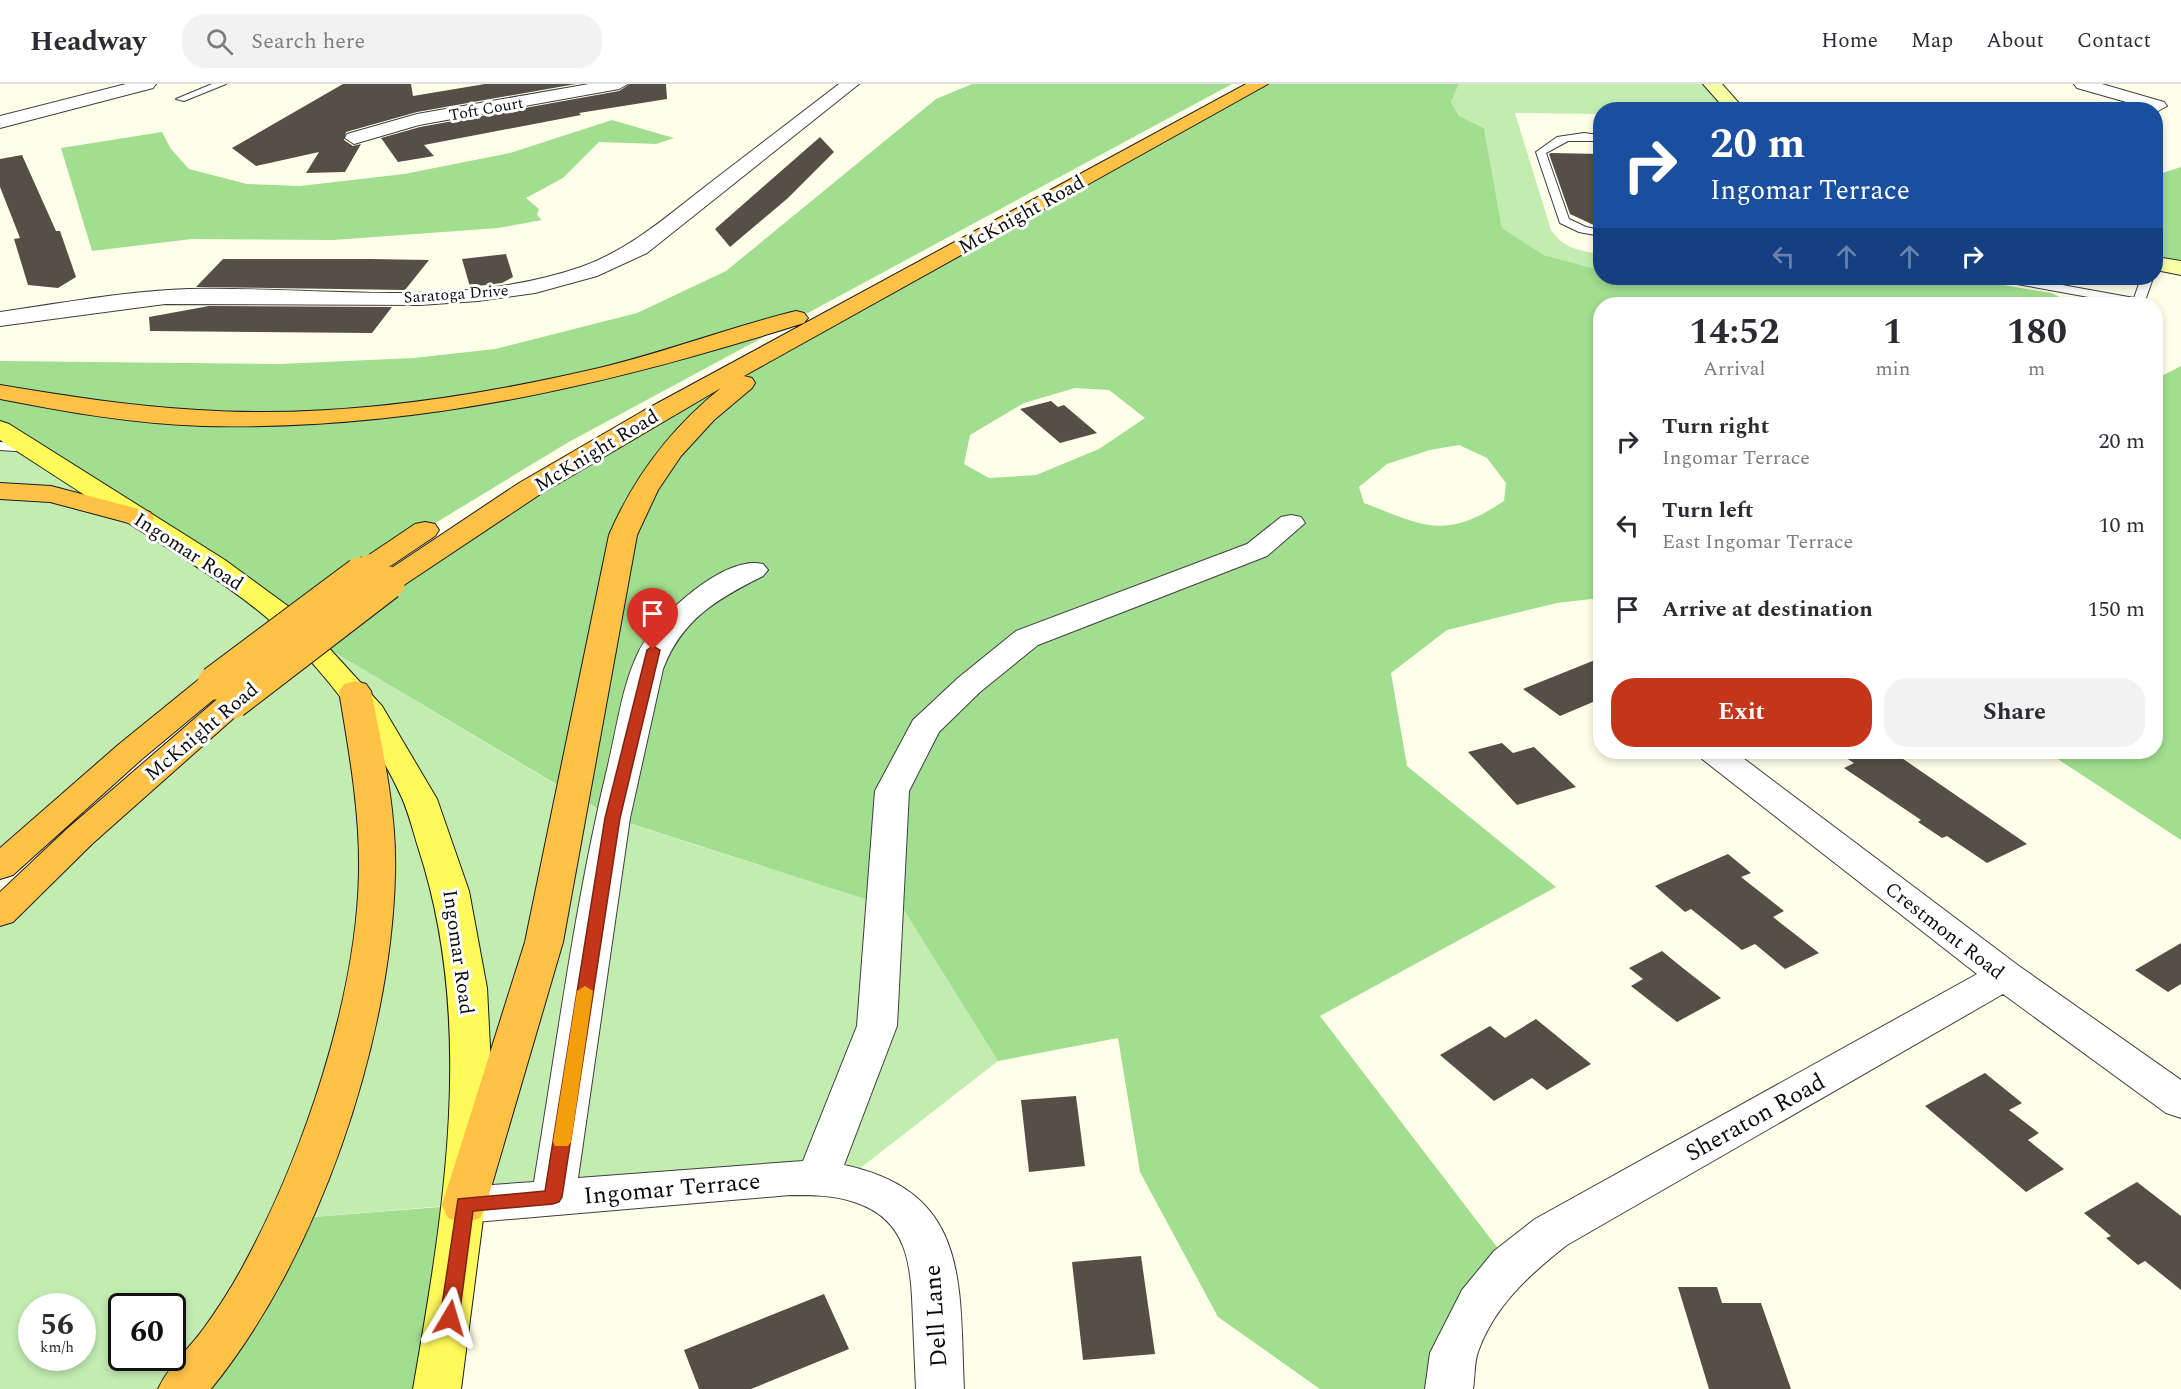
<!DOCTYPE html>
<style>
:root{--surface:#fff;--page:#f2f2f3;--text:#2b2b33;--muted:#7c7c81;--line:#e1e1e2;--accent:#c4361a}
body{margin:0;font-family:Spectral,serif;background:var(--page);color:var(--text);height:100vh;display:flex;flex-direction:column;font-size:22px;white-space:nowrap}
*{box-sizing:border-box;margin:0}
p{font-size:20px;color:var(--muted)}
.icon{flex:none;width:33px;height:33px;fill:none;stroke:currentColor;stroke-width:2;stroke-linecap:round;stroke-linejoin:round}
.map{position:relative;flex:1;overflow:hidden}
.side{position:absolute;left:1593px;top:213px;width:570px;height:462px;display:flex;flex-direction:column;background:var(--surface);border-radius:24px;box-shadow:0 3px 9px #0003}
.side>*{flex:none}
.guide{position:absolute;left:1593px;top:18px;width:570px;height:183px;border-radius:24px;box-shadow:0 3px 9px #0003;background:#1a4fa0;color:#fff;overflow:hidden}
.speed{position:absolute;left:18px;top:1209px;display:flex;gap:12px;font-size:30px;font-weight:700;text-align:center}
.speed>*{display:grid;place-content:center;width:78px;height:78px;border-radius:50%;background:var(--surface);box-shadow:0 3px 9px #0003;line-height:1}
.speed small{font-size:15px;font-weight:400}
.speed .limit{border:3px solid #111;border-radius:9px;background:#fff;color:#111}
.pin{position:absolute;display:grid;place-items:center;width:51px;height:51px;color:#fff;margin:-62px -26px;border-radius:50% 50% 50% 0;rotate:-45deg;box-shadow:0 0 6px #0007}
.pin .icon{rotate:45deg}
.me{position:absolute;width:66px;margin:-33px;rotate:7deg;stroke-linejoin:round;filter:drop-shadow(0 0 4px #0008)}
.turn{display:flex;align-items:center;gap:21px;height:126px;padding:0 18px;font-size:27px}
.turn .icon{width:78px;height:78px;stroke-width:2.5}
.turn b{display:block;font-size:42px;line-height:51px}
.lanes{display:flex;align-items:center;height:57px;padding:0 18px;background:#0003;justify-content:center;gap:30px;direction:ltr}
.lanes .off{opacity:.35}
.eta{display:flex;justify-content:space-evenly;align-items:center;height:102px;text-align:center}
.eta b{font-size:36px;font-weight:700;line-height:42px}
.cta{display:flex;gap:12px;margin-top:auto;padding:12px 18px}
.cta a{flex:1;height:69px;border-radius:24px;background:var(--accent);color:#fff;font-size:24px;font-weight:700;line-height:69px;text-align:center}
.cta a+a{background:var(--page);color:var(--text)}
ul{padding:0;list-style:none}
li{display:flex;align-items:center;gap:18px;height:84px;padding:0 18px}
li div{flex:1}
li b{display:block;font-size:22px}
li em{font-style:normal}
header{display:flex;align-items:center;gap:36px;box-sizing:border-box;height:84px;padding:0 30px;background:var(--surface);border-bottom:2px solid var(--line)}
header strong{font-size:28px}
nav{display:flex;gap:33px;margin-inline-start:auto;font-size:21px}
.search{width:420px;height:54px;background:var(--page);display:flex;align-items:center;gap:15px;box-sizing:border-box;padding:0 21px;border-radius:24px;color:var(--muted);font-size:22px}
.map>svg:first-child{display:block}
.green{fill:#c3ecb1;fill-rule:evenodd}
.forest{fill:#a2de8f;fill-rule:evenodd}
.building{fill:#554f47}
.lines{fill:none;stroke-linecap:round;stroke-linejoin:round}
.lane-casing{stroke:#3e3e3e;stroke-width:2}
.street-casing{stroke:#3e3e3e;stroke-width:2}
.secondary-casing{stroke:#2d2d2d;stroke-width:2}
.primary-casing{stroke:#1c1c1c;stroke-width:2}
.highway-casing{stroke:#1c1c1c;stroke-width:2}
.lane{fill:#fff;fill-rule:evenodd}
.street{fill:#fff;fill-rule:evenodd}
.secondary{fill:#f6ffa4;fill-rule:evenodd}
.primary{fill:#fffa59;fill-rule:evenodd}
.highway{fill:#ffc247;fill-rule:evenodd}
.highway-bridge-far1-casing{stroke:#1c1c1c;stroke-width:27;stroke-linecap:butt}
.highway-bridge-casing{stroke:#1c1c1c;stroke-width:35;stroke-linecap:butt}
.highway-bridge-far1{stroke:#ffc247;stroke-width:26}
.highway-bridge{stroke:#ffc247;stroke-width:33}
.route{fill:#c4361a;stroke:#7f2311;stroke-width:1.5}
.slow{fill:#f59e0b}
.labels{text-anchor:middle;stroke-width:6;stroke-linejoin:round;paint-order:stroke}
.far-street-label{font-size:16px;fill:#0b0b0b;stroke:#fff}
.street-label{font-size:20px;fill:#0b0b0b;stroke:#fff}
.near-street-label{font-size:24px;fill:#0b0b0b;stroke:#fff}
</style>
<header>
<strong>Headway</strong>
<div class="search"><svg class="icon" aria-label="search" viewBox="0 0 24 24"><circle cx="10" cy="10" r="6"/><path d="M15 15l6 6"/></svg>Search here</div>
<nav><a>Home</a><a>Map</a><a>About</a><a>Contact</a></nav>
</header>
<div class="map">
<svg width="2181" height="1305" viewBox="0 0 2181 1305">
<rect width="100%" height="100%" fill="#ffffe9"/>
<path class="green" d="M1459 0H1712L1736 25 1600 26V30L1515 29 1551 146C1563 164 1580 167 1600 170V186L1544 171 1502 144 1484 44 1459 32 1451 18Z
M0 345 300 548 612 734 905 828 998 977 845 1096 553 1113 289 1135 182 1305H0V829L298 550 0 772ZM32 1222H82V1274H32ZM122 1222H172V1274H122Z"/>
<path class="forest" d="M972 0H1232L567 359 437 438 370 483 303 546 460 450 1259 0H1459L1451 18 1459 32 1484 44 1502 144 1544 171 1600 186V194H1962L2051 209 2075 220H1600V514L1557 519 1447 546 1391 589 1407 682 1556 803 1320 932 1510 1180 1449 1305H1320L1218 1233 1140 1088 1118 954 998 977 905 828 613 734 300 548 0 345V277L280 280 413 274 495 265 637 229 726 187 936 15ZM1075 304 1109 306 1145 334 1099 365 1036 391 989 394 964 380 970 351 1024 319ZM1459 361 1487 374 1506 399 1504 417C1445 456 1426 443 1364 419L1359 403 1387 380 1430 366Z
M612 36 674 54 656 60 599 58 563 94 526 114 539 125 537 131 542 136 499 144 333 156 192 155 92 167 61 64 162 48 171 65 189 85 247 100 300 102 404 90 510 69Z
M2181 83V192L2179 183 2156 180V91Z
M2181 282V756L2047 668H2156V295Z
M464 1121 437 1305H182L289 1135Z"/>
<path class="building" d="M343 0H411L413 12 485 0H576L417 28 346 48 344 56 353 62 361 60 345 88 306 89 319 68 256 82 232 64Z
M630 0H666L667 15 579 29 581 31 424 61 434 72 398 78 381 54 420 43 619 7Z
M820 53 834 68 788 114 730 163 715 145Z
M1551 69 1600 70V144L1570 130 1549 70Z
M22 71 56 147H60L76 193 58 204 28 201 14 155 20 154 0 103V75Z
M506 170 513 193 502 199 470 203 462 175Z
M223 175H370L429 176 405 206 196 203Z
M209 222 392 223 372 249 150 247 149 233Z
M1051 317 1058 323 1064 321 1097 349 1060 359 1020 325Z
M1600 574V615L1560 632 1523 605Z
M1502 659 1513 669 1534 663 1576 703 1517 721 1468 668Z
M1837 668H1893L2027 760 1987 779 1947 752 1942 754 1918 738 1921 736 1844 684 1854 679Z
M1728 770 1751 789 1741 793 1784 827 1773 833 1819 869 1785 885 1755 860 1742 866 1691 825 1685 828 1655 802Z
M2181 859V900L2168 908 2135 886Z
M1662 867 1684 885 1721 914 1677 938 1631 902 1643 895 1629 884Z
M1536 935 1591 980 1547 1006 1532 994 1494 1017 1440 971 1490 942 1505 954Z
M1985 989 2022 1019 2009 1026 2039 1049 2028 1056 2064 1085 2026 1108 1925 1022Z
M1076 1012 1085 1082 1029 1088 1021 1016Z
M2137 1098 2181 1132V1206L2145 1177 2138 1181 2106 1154 2111 1152 2084 1129Z
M1141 1172 1155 1270 1083 1276 1072 1178Z
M1678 1203H1717L1722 1219H1761L1791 1305H1709Z
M824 1210 849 1265 751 1305H699L684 1266Z"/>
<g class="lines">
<defs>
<path id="lane" d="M212 0H226L184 17 176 15Z
M1584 49 1600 51V57H1568L1546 69 1569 135 1586 143 1600 146V152L1579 148 1560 139 1536 68 1557 53Z
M2000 194H2023L2134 214 2141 194H2153L2144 220H2127L2006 198Z
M0 358 30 360 37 364 30 368 0 366Z"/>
<path id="street" d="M126 0H156L153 4 0 44V32Z
M589 0H628L619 5 419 41 354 60 345 54 347 50 417 30Z
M839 0H859L647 169 597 192 535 209 478 217 420 221 165 220 0 242V228C63 219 125 207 189 205 318 202 457 226 581 183 629 166 666 133 706 102 750 68 795 34 839 0Z
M2074 0H2102L2164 18 2167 22 2158 27 2077 4Z
M1291 431 1301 433 1305 439 1267 472 1038 561 980 608 939 648 909 707 897 942 844 1081C971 1108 959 1200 964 1305H916C915 1282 914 1259 913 1236 911 1186 911 1136 854 1118 834 1111 811 1111 790 1111L464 1139 448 1134 442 1121 448 1108 464 1103 534 1098C557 959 575 818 608 681 617 644 622 601 639 567 656 534 724 470 763 480L768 486 763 492C717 515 682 535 663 585L630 734 578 1094 803 1077 857 942 875 707 913 636 958 594 1016 547 1247 460 1281 433Z
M1698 668H1735L2019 882 2181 996V1034L2166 1029 2003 910 1567 1161C1530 1190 1494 1222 1478 1268 1474 1279 1475 1293 1473 1305H1425L1430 1269 1462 1206 1494 1167 1535 1135 1977 890 1702 675Z"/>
<path id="secondary" d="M1703 0H1722L1745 26H1726Z
M2156 173 2181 177V191L2156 186Z"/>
<path id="primary" d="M0 337 9 340 225 476 296 528 382 622 437 715 469 807 487 904 492 1003 487 1104 461 1305H413C444 1127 476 939 418 763 413 747 409 730 402 714 375 655 335 601 290 555 251 516 202 486 155 456 103 423 52 390 0 356Z"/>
<path id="highway" d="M1246 0H1268L744 292 752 294 755 299 752 304 714 336 681 372 658 406 637 451 563 858 486 1121 480 1134 464 1139 448 1134 442 1121 525 858 609 451C634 393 671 344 721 304L539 411 398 505 388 508 378 505 373 499 378 493 519 399 643 327Z
M796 227 804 229 808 234 804 239C606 302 412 347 203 342 134 340 67 328 0 315V301C66 312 131 322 198 326 331 335 470 314 599 284 666 268 730 243 796 227Z
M0 399 51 402 150 428 154 434 150 440 140 442 50 418 0 415Z
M425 438 435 440 439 446 435 452 380 489 370 492 360 489 355 483 360 477 415 440Z
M214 589 225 592 230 599 225 606 142 675 13 791 0 795V764L118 661 203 592Z
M355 597 366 600 371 607C383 667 397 729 395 791 391 959 317 1175 211 1305H158C169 1281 189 1265 204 1244 217 1226 230 1206 241 1186 302 1075 357 915 359 788 360 727 349 667 339 607L344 600Z
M233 608 244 611 249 618 244 625 92 760 13 838 0 842V808L68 744 222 611Z"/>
</defs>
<use href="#lane" class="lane-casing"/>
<use href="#street" class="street-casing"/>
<use href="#secondary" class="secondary-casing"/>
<use href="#primary" class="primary-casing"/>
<use href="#highway" class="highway-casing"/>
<use href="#lane" class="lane"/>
<use href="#street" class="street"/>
<use href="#secondary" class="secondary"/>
<use href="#primary" class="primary"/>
<use href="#highway" class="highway"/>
<defs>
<path id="highway-bridge-far1" d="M358 492 370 483"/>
<path id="highway-bridge" d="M214 599 360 490
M233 618 388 499"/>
</defs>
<use href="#highway-bridge-far1" class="highway-bridge-far1-casing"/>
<use href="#highway-bridge" class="highway-bridge-casing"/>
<use href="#highway-bridge-far1" class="highway-bridge-far1"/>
<use href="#highway-bridge" class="highway-bridge"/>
</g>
<path class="route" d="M653 562 660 566 620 734 562 1113 559 1118 553 1120 473 1127 459 1234 456 1240 450 1242 443 1240 440 1234 458 1115 545 1107 605 734 647 566Z"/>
<path class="slow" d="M585 902 593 907 571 1058 568 1062H555L553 1058 577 907Z"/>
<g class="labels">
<g class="far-street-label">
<text transform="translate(486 24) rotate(-10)" y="6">Toft Court</text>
<text transform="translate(456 209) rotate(-4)" y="6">Saratoga Drive</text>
</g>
<g class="street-label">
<text transform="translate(1021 130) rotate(-29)" y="7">McKnight Road</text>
<text transform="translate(596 366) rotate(-31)" y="7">McKnight Road</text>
<text transform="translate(189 467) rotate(33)" y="7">Ingomar Road</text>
<text transform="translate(201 647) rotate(-40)" y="7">McKnight Road</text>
<text transform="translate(1945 846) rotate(38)" y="7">Crestmont Road</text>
<text transform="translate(459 868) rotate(82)" y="7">Ingomar Road</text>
</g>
<g class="near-street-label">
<text transform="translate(1755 1033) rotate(-29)" y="8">Sheraton Road</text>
<text transform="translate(672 1104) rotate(-5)" y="8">Ingomar Terrace</text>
<text transform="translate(935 1232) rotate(-94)" y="8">Dell Lane</text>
</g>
</g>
</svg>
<div class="speed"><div>56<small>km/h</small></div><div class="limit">60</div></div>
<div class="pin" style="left:653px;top:566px;background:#d93025"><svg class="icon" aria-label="arrive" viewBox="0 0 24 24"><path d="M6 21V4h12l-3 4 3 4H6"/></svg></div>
<svg class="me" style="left:450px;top:1234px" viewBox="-20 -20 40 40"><path d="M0-17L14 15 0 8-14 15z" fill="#c4361a" stroke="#fff" stroke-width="4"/></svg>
<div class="guide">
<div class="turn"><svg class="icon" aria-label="right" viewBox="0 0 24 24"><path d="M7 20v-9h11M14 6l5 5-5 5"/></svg><div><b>20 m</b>Ingomar Terrace</div></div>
<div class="lanes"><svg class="icon off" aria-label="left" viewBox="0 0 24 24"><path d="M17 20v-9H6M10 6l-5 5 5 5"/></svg><svg class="icon off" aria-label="ahead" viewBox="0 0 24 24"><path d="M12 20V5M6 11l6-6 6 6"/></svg><svg class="icon off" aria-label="ahead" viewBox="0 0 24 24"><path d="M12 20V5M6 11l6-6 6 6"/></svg><svg class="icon" aria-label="right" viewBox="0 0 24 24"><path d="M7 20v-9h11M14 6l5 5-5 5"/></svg></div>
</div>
<section class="side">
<div class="eta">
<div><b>14:52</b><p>Arrival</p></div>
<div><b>1</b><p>min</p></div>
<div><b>180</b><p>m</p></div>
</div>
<ul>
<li><svg class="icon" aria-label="right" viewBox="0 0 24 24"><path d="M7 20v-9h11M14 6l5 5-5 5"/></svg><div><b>Turn right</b><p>Ingomar Terrace</p></div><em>20 m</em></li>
<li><svg class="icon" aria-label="left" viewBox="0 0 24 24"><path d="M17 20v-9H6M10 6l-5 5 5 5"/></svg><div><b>Turn left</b><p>East Ingomar Terrace</p></div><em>10 m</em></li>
<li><svg class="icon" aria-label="arrive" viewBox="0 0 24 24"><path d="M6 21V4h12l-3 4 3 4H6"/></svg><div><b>Arrive at destination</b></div><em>150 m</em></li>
</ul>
<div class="cta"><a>Exit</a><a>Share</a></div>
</section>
</div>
